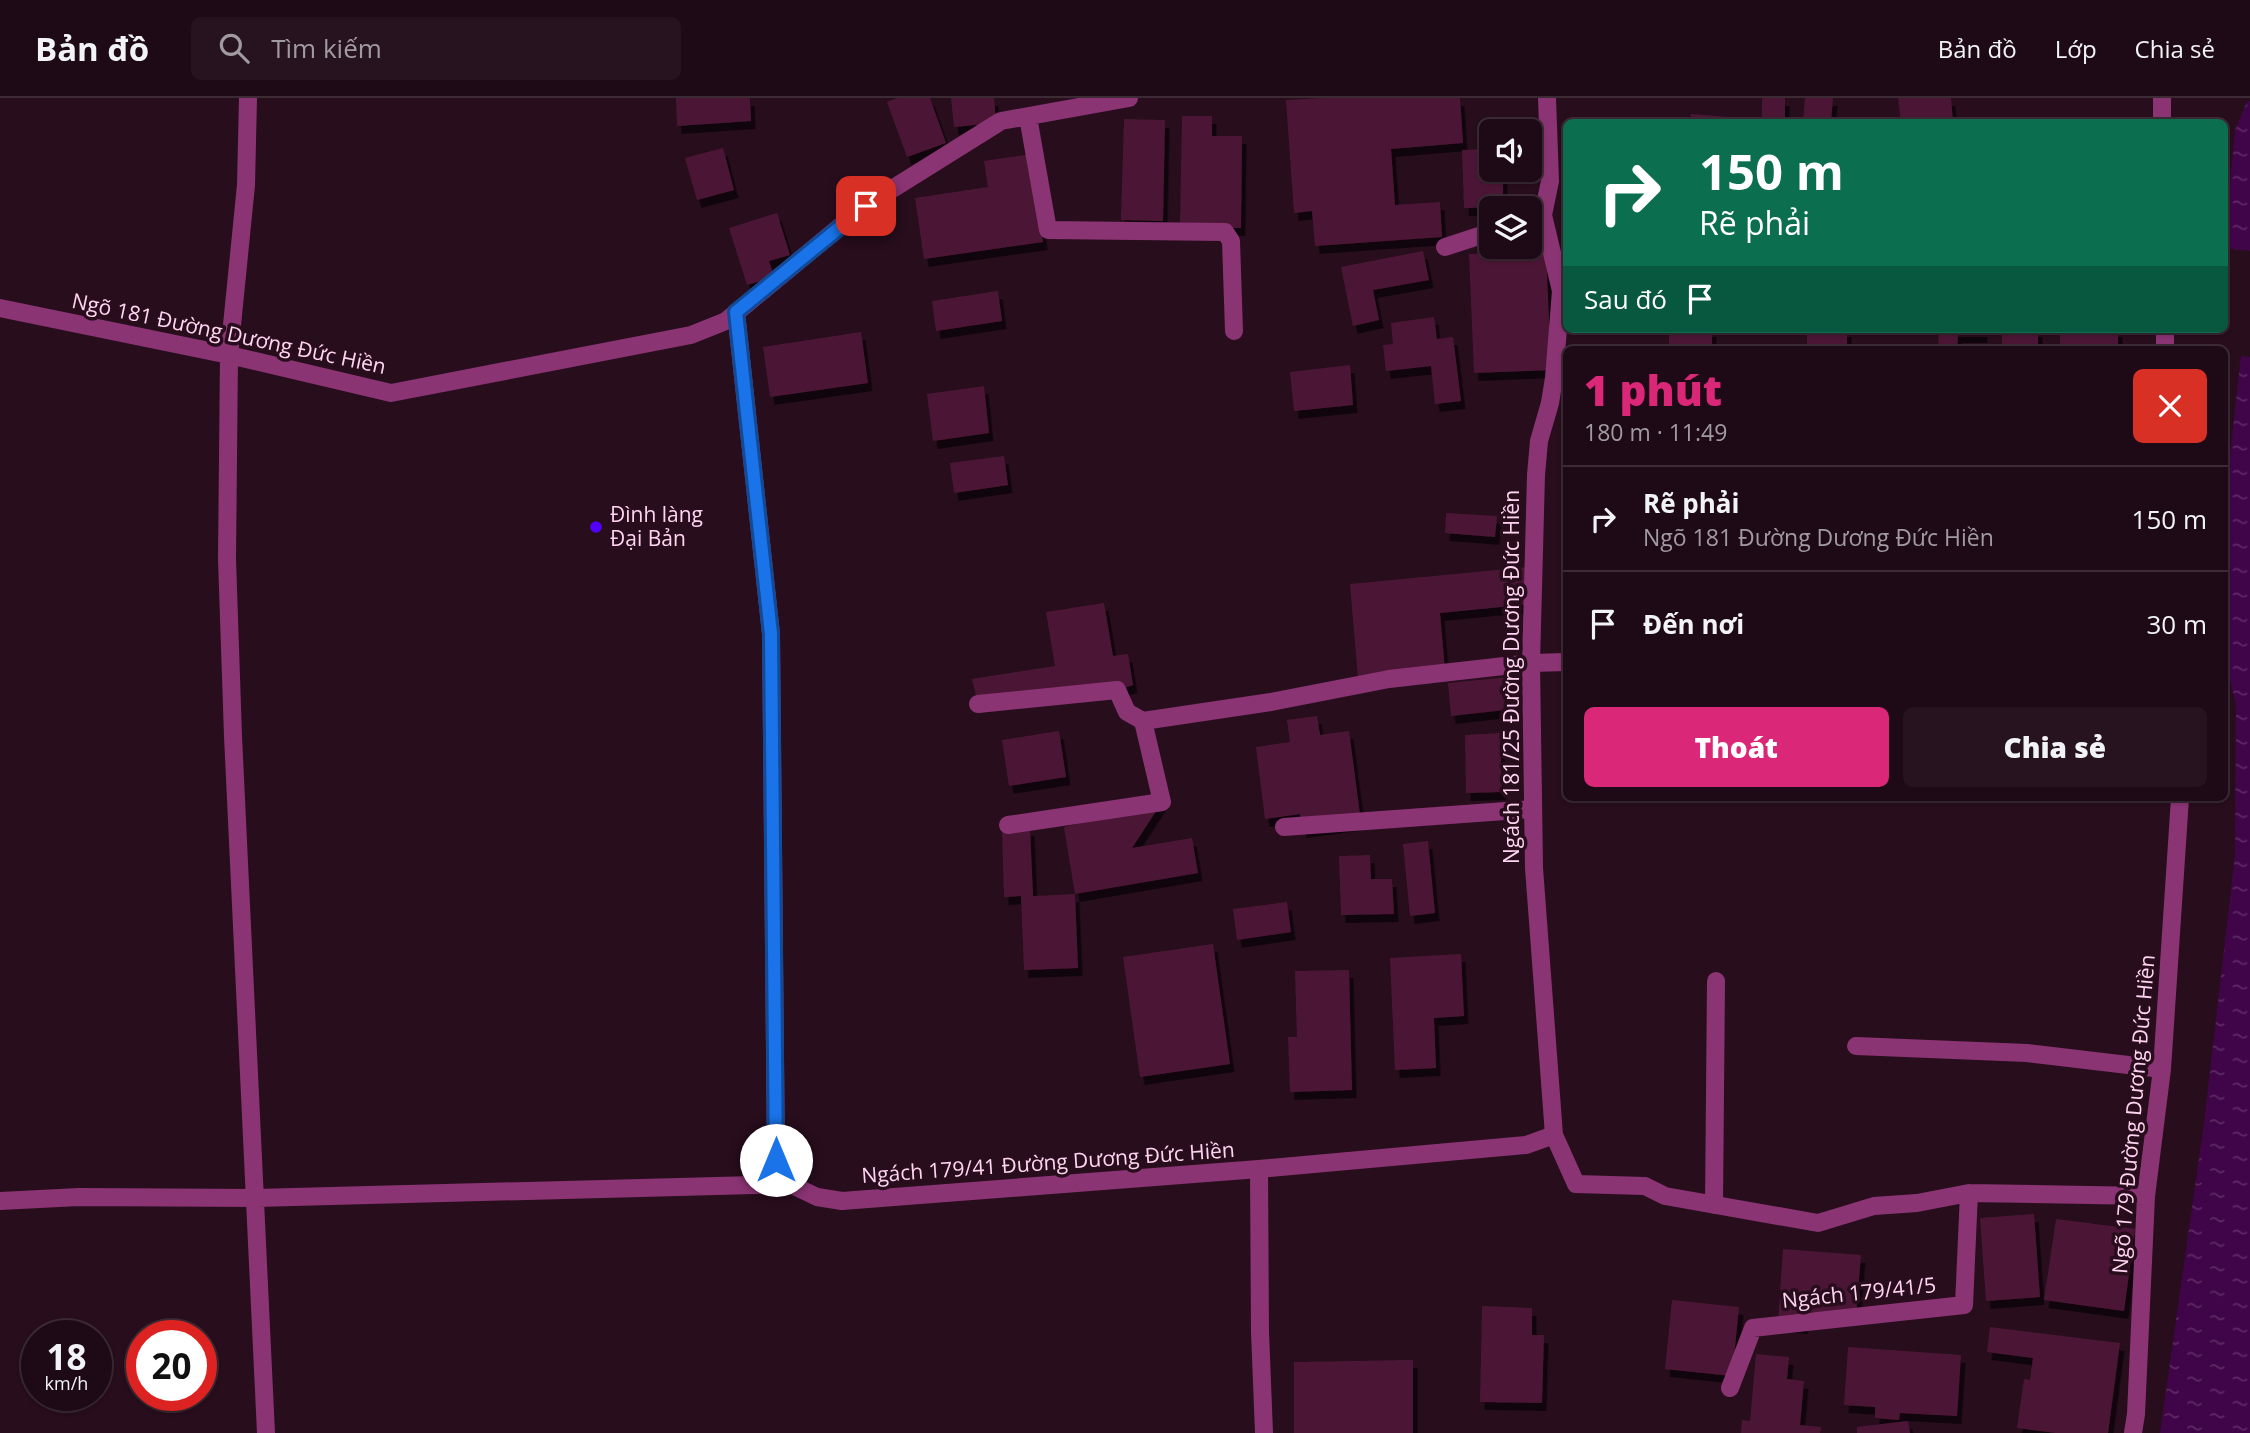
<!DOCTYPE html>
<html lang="vi">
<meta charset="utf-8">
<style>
:root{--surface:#1e0a16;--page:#26131f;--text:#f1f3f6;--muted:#a19aa1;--line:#3c2b35;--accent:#db2777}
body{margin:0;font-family:"Open Sans",sans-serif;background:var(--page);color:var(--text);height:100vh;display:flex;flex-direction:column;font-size:26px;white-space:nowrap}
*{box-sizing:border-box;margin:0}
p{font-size:23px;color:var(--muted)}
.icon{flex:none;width:38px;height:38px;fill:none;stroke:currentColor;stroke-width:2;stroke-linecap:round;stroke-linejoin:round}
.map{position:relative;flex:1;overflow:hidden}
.side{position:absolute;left:1563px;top:248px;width:665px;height:455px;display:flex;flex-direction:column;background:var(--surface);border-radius:10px;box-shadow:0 2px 5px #0004,0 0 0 2px var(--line)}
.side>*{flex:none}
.banner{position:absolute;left:1563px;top:21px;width:665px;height:214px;border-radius:10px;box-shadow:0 2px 5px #0004,0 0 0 2px var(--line);background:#0b6e4f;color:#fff;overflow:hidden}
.controls{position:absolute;left:1479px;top:21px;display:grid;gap:14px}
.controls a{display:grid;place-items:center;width:63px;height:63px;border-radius:10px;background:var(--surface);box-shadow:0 2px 5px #0004,0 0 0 2px var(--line);font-size:35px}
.speed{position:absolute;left:21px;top:1222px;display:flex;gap:14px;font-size:35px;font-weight:700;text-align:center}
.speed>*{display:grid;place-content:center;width:91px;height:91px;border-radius:50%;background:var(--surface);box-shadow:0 2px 5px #0004,0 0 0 2px var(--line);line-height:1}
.speed small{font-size:18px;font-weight:400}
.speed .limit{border:10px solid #d22;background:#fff;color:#111}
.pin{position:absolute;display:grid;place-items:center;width:60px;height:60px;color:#fff;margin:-30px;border-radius:14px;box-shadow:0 4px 10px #0006}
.me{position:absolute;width:77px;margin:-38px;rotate:0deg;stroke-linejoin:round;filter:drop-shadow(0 0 5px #0008)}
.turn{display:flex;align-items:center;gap:24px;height:147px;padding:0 21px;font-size:32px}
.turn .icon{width:91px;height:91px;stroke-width:2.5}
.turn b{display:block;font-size:49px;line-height:60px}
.then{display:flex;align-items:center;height:66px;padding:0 21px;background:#0003;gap:14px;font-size:26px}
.round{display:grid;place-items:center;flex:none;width:74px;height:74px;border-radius:10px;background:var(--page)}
.head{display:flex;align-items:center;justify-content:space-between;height:119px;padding:0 21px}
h1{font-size:42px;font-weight:800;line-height:52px;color:var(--accent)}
.action{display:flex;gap:14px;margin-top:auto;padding:14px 21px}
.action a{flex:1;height:80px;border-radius:10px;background:var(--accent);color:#fff;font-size:28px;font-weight:800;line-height:80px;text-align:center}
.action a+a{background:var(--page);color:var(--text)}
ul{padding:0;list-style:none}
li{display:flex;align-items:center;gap:21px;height:105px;padding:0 21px;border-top:2px solid var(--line)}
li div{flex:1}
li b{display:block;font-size:26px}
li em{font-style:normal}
header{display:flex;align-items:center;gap:42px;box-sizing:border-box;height:98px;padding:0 35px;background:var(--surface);border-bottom:2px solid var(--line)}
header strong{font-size:33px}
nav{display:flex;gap:38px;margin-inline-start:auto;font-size:24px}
.search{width:490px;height:63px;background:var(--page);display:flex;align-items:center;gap:18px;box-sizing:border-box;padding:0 24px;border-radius:10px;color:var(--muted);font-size:26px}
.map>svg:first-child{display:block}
.water{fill:url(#water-ripples)}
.building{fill:#4b1734;filter:url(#shadow)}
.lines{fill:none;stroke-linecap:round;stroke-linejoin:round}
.minor{stroke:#8b3474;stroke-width:18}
.route-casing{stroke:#114b97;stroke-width:18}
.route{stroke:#1a73e8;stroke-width:12}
.poi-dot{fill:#5400ff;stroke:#280d1d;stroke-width:2.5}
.labels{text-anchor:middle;stroke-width:7;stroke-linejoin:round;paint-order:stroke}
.street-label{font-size:21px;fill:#ffd4f0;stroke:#280d1d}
.poi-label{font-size:21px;fill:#ffd4f0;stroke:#280d1d;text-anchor:start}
</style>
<header>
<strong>Bản đồ</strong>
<div class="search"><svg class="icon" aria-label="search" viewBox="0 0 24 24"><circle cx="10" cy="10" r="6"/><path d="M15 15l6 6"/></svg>Tìm kiếm</div>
<nav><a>Bản đồ</a><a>Lớp</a><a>Chia sẻ</a></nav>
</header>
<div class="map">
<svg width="2250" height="1335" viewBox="0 0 2250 1335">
<defs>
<pattern id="water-ripples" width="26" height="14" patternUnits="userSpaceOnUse" patternTransform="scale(1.75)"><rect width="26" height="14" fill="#400549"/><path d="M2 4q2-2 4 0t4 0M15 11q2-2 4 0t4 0" fill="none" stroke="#5d2964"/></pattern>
<filter id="shadow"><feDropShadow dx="4.5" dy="8" stdDeviation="0" flood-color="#0009"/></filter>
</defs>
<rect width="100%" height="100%" fill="#280d1d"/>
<path class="water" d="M2250 3V153L2224 150 2235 32 2247 4Z
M2241 258 2250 259V1335H2160L2204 1025 2235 757 2236 606 2224 560V411Z"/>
<path class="building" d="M676 0H750L751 23 677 28Z
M897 0H930L946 45 907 59 887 4Z
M951 0H994L996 25 954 29Z
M1322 0H1460L1463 45 1391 51 1395 107 1440 104 1442 139 1315 148 1312 113 1294 115 1286 2Z
M1762 0H1785V24H1762Z
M1805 0H1833L1831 24H1803Z
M1898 0H1951L1953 24H1901Z
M1691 16 1729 19V24H1690Z
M1182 18H1212V38H1242L1241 130H1180Z
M1124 21 1165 22 1163 123 1121 122Z
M723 50 734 92 697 102 685 60Z
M1491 51V72H1523V78H1503V109L1464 110 1462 52Z
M1031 56 1043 144 924 161 915 100 988 89 984 63Z
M777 115 790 157 769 163 774 179 747 187 729 130Z
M1423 153 1429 182 1373 192 1379 222 1353 228 1341 169Z
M1546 153 1551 272 1474 275 1469 156Z
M998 193 1002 223 936 233 932 203Z
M1434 219 1437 241 1453 239 1461 303 1435 306 1431 268 1386 273 1383 247 1393 246 1391 225Z
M1669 231H1712V252H1669Z
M1807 231H1847V247H1807Z
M1939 231H1983V237H1958L1957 252H1938Z
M2002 231H2038V248L2002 247Z
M2060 231H2118V252H2060Z
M861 234 868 285 770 299 763 249Z
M1350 267 1353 307 1294 313 1290 274Z
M984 288 989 335 933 343 927 296Z
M1004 358 1008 387 954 395 950 365Z
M1446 415 1497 418 1495 439 1445 435Z
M1528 469 1532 506 1440 515 1445 572 1358 580 1350 486Z
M1104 505 1113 558 1128 556 1133 587 1117 592 978 606 972 581 1055 568 1046 514Z
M1510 579 1514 611 1451 618 1448 585Z
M1317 618 1320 637 1349 633 1361 724 1302 732 1300 716 1265 721 1256 649 1290 644 1287 622Z
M1059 633 1066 679 1009 688 1002 642Z
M1500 635 1502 694 1466 695 1465 637Z
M1162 704 1132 750 1192 740 1198 775 1075 796 1078 870 1024 872 1021 798 1004 799 1002 731 1030 730 1033 798 1075 796 1064 729Z
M1428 743 1435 815 1410 818 1403 746Z
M1370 757 1371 781H1392L1394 816 1341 817 1339 758Z
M1287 804 1291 834 1237 842 1233 811Z
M1213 846 1230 966 1140 979 1123 859Z
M1461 856 1464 918 1434 920 1436 970 1395 972 1390 860Z
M1349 872 1352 992 1290 994 1288 939H1297L1295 873Z
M2034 1116 2040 1199 1986 1203 1980 1120Z
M2056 1121 2135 1131 2124 1213 2044 1202Z
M1783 1151 1861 1157 1856 1218 1804 1214 1803 1228 1778 1226Z
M1672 1202 1739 1209 1732 1278 1665 1271Z
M1482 1208 1532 1210V1237H1544L1542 1305 1480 1304Z
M1990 1229 2120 1245 2108 1335H2056L2017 1330 2024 1281 2030 1282 2033 1260 1987 1254Z
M1848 1249 1961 1257 1957 1318 1900 1315 1899 1322 1875 1320V1309L1844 1307Z
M1756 1256 1789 1259 1787 1281 1804 1283 1800 1327 1821 1329 1820 1335H1741L1742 1322 1750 1323Z
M1413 1262V1335H1294V1264Z
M1908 1323 1910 1335H1857V1329Z"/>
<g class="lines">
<path class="minor" d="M248 0 246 87 229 257 227 461 233 638 266 1335
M1547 0 1550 83 1543 117 1561 193 1554 280 1550 305 1539 343 1536 377 1531 565 1534 770 1554 1037
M2162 0V24
M1028 19 1048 132 1225 134 1231 143 1234 233
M1445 149 1491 134
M0 210 229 257 391 295 691 237 726 223 865 108 1001 23 1129 0
M736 214 771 536 776 1061 790 1086 817 1099 842 1103 1259 1071 1526 1047 1554 1037 1576 1086 1645 1088 1665 1098 1818 1125 1874 1108 1917 1105 1969 1095 2146 1098
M2165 231V252
M978 606 1117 592 1127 614 1143 623 1271 604 1389 581 1531 565 1566 564
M1008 727 1162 704 1143 623
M1284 729 1532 711
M1856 948 2027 955 2162 971
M1259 1071 1260 1234 1264 1335
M0 1103 79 1099 256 1100 790 1086
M1714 1107 1716 883
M1730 1290 1753 1230 1964 1207 1969 1095
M2133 1335 2136 1316 2146 1098 2162 971 2180 700"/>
</g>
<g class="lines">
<defs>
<path id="route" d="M776 1062 771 536 736 214 866 108"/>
</defs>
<use href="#route" class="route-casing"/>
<use href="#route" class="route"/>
</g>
<circle class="poi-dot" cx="596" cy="429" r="7"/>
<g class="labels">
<g class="street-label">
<text transform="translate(229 236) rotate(12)" y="7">Ngõ 181 Đường Dương Đức Hiền</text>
<text transform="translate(1512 579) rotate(-90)" y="7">Ngách 181/25 Đường Dương Đức Hiền</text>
<text transform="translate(2134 1016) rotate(-85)" y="7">Ngõ 179 Đường Dương Đức Hiền</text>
<text transform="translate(1048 1065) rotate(-4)" y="7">Ngách 179/41 Đường Dương Đức Hiền</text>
<text transform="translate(1859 1195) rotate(-6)" y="7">Ngách 179/41/5</text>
</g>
<g class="poi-label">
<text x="610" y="424">Đình làng<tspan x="610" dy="24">Đại Bản</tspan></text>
</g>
</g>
</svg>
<div class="controls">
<a><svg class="icon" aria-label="sound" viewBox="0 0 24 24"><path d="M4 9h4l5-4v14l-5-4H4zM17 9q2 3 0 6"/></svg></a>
<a><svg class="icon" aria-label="layers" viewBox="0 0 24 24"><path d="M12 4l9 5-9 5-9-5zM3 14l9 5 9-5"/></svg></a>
</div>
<div class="speed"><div>18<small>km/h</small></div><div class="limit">20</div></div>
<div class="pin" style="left:866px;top:108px;background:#d93025"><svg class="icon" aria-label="arrive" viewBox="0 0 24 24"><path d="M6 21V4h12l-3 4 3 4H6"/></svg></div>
<svg class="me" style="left:776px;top:1062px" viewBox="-20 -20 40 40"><circle r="19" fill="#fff"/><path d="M0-13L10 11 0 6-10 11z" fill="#1a73e8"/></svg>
<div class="banner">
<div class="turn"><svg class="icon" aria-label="right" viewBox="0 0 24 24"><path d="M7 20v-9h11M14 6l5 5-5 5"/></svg><div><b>150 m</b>Rẽ phải</div></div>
<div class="then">Sau đó<svg class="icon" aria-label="arrive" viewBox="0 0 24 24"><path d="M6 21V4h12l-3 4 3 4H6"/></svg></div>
</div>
<section class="side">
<div class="head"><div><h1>1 phút</h1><p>180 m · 11:49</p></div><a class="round" style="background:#d93025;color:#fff"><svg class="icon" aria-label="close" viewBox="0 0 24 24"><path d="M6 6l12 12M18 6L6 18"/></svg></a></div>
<ul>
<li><svg class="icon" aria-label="right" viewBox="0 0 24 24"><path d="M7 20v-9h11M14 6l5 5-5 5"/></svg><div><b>Rẽ phải</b><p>Ngõ 181 Đường Dương Đức Hiền</p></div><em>150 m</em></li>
<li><svg class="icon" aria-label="arrive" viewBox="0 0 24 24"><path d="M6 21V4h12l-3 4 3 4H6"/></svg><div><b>Đến nơi</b></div><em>30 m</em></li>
</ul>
<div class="action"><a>Thoát</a><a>Chia sẻ</a></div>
</section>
</div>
